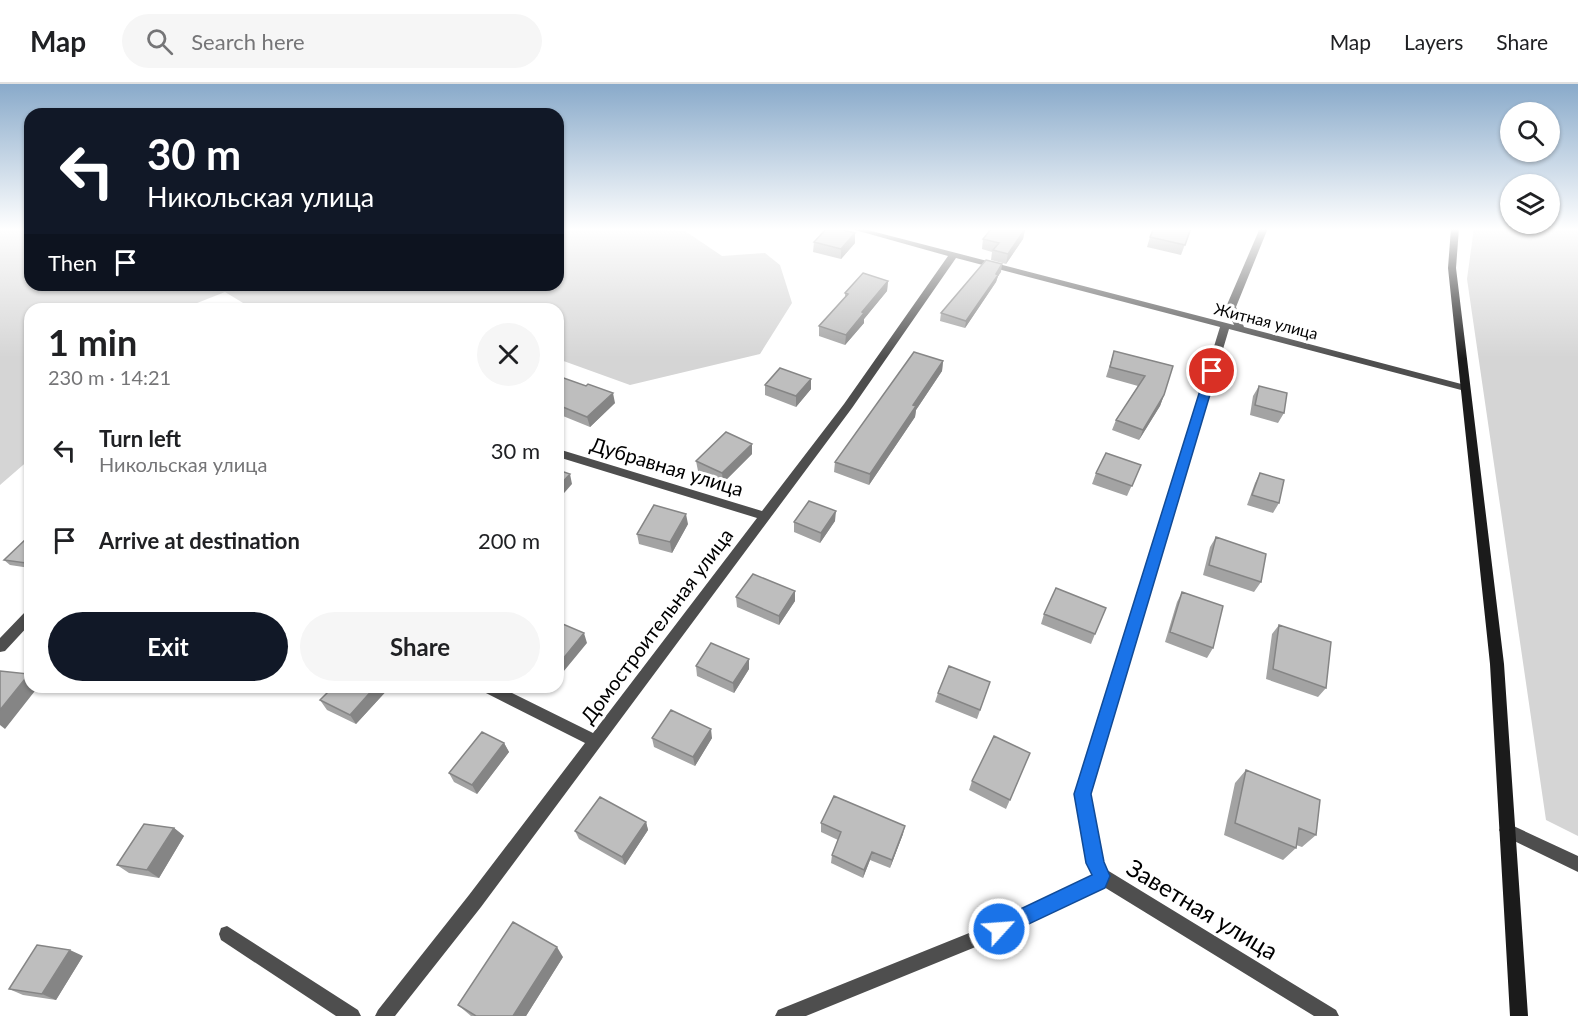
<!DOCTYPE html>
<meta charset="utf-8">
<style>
:root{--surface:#fff;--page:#f6f6f6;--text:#202124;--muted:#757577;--line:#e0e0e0;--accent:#111827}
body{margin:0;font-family:Lato,sans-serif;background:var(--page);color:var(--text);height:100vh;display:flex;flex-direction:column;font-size:22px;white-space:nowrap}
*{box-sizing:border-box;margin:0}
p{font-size:20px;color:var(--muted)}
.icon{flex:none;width:33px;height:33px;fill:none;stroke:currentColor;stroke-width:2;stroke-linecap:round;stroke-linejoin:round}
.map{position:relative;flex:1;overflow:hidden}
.sheet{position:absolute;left:24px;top:219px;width:540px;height:390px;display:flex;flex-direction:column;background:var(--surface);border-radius:18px;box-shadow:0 2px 4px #0004}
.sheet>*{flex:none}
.top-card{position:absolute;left:24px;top:24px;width:540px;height:183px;border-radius:18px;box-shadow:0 2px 4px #0004;background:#111827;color:#fff;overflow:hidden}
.tools{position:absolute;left:1500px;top:18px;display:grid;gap:12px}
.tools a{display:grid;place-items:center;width:60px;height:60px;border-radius:50%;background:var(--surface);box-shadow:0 2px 4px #0004;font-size:30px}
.pin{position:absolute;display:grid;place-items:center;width:51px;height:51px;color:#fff;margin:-26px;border:3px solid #fff;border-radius:50%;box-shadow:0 2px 6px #0007}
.me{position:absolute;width:66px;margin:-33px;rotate:64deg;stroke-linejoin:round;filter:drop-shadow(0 0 4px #0008)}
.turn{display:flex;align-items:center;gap:21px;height:126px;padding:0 24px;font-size:27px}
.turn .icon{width:78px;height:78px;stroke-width:2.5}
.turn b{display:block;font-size:42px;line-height:51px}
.then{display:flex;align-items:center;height:57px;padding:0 24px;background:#0003;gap:12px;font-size:22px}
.round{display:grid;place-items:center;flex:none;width:63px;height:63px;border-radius:32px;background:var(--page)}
.overview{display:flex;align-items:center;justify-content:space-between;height:102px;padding:0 24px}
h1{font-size:36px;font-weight:700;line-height:45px}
.button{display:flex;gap:12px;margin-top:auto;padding:12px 24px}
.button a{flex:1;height:69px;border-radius:36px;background:var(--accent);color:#fff;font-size:24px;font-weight:700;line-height:69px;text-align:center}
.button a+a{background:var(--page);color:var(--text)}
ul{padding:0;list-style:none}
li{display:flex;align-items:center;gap:18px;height:90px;padding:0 24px}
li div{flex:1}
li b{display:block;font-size:22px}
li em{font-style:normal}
header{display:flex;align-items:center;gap:36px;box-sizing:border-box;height:84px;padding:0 30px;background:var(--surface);border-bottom:2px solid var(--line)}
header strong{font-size:28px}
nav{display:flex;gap:33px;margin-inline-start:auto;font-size:21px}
.search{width:420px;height:54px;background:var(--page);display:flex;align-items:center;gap:15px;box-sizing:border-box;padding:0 21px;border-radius:33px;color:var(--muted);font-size:22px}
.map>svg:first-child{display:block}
.green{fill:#d5d5d5}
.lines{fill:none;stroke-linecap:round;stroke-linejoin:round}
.street{fill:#4e4e4e;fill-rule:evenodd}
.secondary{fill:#1b1b1b;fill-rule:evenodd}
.wall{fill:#a3a3a3}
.shaded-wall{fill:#858585}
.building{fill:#bebebe;stroke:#858585;stroke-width:1.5}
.route{fill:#1a73e8;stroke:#114b97;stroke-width:1.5}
.labels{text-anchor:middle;stroke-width:6;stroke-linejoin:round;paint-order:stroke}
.far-street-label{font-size:16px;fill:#000;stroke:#fff}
.street-label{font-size:20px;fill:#000;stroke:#fff}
.near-street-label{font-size:24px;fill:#000;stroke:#fff}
</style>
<header>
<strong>Map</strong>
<div class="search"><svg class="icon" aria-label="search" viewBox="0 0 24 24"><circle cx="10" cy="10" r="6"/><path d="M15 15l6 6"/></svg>Search here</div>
<nav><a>Map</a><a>Layers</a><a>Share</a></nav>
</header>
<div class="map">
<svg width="1578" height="932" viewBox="0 0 1578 932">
<rect width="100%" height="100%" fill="#fff"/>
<path class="green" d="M0 144H30V201H558V144L685 147 722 172 765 169 780 181 792 219 760 270 630 301 558 275V225H253L225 208 182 225H30V375L0 401Z
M1474 144H1578V752L1546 736 1467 195Z"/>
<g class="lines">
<path class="street" d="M848 144H860L1234 241 1226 223 1260 144H1268L1236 223 1244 243 1469 302 1470 304 1465 307 1229 245 1090 710 1103 778 1107 786 1336 926 1339 932H1314L1104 803 1005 851 806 932H775L778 926 994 839 1093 792 1087 779 1076 710 1220 243 956 174 852 324 481 823 395 932H375L378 926 469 811 585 659 482 607 480 603H500L593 649 757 434 558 373V365L762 427 844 320 948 172Z
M30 527V540L5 567 0 568V554L25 528Z
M1507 739 1578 772V788L1502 751 1499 746 1502 741Z
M227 842 358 926 361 932H336L221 856 219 850 221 844Z"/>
<path class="secondary" d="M1451 144H1459L1456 184 1504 580 1528 932H1510L1490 580 1448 184Z"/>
</g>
<path class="wall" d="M1191 144 1181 171 1147 163 1150 153Z
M1025 145 1023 155 1006 180 991 176 992 168 982 165 983 155Z
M855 149V159L841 175 813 168 814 158Z
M1001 188 998 192 996 198 965 244 940 237 941 229Z
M888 197 887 207 864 235V239L845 261 819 252V242L845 213V209Z
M1114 267 1173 282 1164 311 1160 322 1139 356 1112 346 1116 336 1138 302 1106 293Z
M943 277 942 287 916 326 915 333 869 401 834 388 835 378Z
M558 292 586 302 615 319 590 343 558 330Z
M811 295V305L796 323 765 311V301Z
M1259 302 1284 329 1278 339 1250 331 1253 312Z
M752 370 723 399 698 387 696 377Z
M1141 381 1127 412 1092 400 1096 389Z
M1260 389 1279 419 1273 429 1247 421 1255 399Z
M835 437 820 459 794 448V438Z
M688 440 672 469 639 460 637 450Z
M1216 453 1261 498 1254 508 1203 491 1210 463Z
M30 454V484L10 481 4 476Z
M795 507V517L779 541 737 523 736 513Z
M1182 508 1213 564 1207 574 1165 558 1177 518Z
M1044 530 1095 550 1091 560 1041 540Z
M1279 541 1326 604 1318 613 1266 595 1272 550Z
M749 575V585L734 609 697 592 696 582Z
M990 598 977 635 935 618 938 609Z
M333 603H390L356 640 327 626 320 616Z
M652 654H712L695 682 654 663Z
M504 659 509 668 477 710 454 698 449 689Z
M1030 669 1006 725 969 706 972 697Z
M1246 686 1316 751 1302 763 1296 761V764L1283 776 1224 751 1235 699Z
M646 738 648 746 625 781 579 755 575 747Z
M821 739 903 750 890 784 870 776 863 794 831 779 832 771 838 756 821 748Z
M174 744 184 752 159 794 129 789 117 781Z
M83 872 56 916 23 911 9 905Z
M563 873 526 932H471L458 921Z"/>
<path class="shaded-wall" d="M1025 145 1023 155 1006 180 1008 170Z
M855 149V159L841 175V165Z
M1002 180 1001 188 998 192 996 198 965 244 966 237Z
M888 197 887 207 864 235V239L845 261 846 251 862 228Z
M943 277 942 287 916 326 915 333 869 401 870 390 913 321Z
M811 295V305L796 323V312Z
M613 309 615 319 590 343 587 333Z
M1164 311 1160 322 1139 356 1143 346Z
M752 360V370L723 399 722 389Z
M570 390 572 400 558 416V403Z
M836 427 835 437 820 459 821 449Z
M686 430 688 440 672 469 670 458Z
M30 475V483L26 479Z
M795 507V517L779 541V532Z
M584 549 587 559 559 593 558 590V581Z
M749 575V585L734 609 733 599Z
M29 590 30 591V603H38L5 645 0 641V626Z
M375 603H390L356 640 350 631Z
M711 645 712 654 695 682 693 673Z
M504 659 509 668 477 710 472 701Z
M646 738 648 746 625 781 622 773Z
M905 742 903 750 890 784 892 776Z
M174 744 184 752 159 794 147 786Z
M872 768 870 776 863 794 864 786Z
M557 863 563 873 526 932H513Z
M70 866 83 872 56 916 42 910Z"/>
<path class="building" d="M827 144H834L855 149 841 165 814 158Z
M992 144H1021L1025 145 1008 170 993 166 999 159 983 155Z
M1154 144H1191L1185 161 1150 153Z
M986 176 1002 180 996 190 998 191 966 237 941 229Z
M863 189 888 197 862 228 864 229 846 251 819 242 848 210 845 209Z
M1114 267 1173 282 1164 311 1143 346 1116 336 1145 292 1110 283Z
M914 268 943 277 913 321 916 322 870 390 835 378Z
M780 284 811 295 796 312 765 301Z
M558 292 586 302 588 300 613 309 587 333 558 321Z
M1259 302 1287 309 1284 329 1255 321Z
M726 348 752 360 722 389 696 377Z
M1106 369 1141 381 1132 402 1096 389Z
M558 386 570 390 558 403Z
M1260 389 1284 396 1279 419 1252 411Z
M809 417 836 427 821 449 794 438Z
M654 421 686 430 670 458 637 450Z
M1216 453 1266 470 1261 498 1209 481Z
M27 454H30V475L26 479 4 476Z
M753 490 795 507 779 532 736 513Z
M1056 504 1106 524 1095 550 1044 530Z
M1182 508 1223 522 1213 564 1170 548Z
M558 538 584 549 558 581Z
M1279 541 1331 558 1326 604 1273 585Z
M711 559 749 575 733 599 696 582Z
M949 582 990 598 980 626 938 609Z
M0 587 29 590 0 626Z
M333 603H375L350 631 320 616Z
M671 626 711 645 693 673 652 654Z
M482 648 504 659 472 701 449 689Z
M994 652 1030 669 1010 716 972 697Z
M1246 686 1320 716 1316 751 1299 744 1296 764 1235 739Z
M834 712 905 742 892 776 872 768 864 786 832 771 841 748 821 739Z
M600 713 646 738 622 773 575 747Z
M144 740 174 744 147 786 117 781Z
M513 838 557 863 513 932H476L458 921Z
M37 861 70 866 42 910 9 905Z"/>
<linearGradient id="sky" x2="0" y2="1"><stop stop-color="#89aaca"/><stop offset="0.53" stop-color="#fff"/><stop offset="1" stop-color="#fff" stop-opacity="0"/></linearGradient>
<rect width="1578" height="274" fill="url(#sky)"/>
<path class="route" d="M1212 284 1217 287 1091 710 1104 778 1110 792 1105 804 999 854 993 851 990 845 993 838 1092 791 1086 779 1074 710 1206 287Z"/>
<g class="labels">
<g class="far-street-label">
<text transform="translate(1266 237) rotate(14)" y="6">Житная улица</text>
</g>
<g class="street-label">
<text transform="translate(667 383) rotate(17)" y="7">Дубравная улица</text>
<text transform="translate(657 542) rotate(-53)" y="7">Домостроительная улица</text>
</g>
<g class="near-street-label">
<text transform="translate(1202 826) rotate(31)" y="8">Заветная улица</text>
</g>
</g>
</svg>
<div class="tools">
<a><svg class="icon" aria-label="search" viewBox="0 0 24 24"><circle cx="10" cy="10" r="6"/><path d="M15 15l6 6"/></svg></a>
<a><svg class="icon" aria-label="layers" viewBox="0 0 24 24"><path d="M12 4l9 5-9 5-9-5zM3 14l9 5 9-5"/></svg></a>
</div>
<div class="pin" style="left:1212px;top:287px;background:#d93025"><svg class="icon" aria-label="arrive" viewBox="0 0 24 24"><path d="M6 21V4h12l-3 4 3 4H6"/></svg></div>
<svg class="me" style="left:999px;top:845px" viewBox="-20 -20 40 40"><circle r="17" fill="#1a73e8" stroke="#fff" stroke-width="3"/><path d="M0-11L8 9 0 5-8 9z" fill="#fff"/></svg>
<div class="top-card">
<div class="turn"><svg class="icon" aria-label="left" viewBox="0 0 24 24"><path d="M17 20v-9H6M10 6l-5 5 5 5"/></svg><div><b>30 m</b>Никольская улица</div></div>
<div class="then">Then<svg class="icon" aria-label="arrive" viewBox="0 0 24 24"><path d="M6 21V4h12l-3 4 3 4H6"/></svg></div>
</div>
<section class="sheet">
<div class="overview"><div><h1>1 min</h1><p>230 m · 14:21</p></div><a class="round"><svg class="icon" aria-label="close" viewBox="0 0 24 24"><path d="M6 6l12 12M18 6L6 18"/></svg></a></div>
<ul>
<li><svg class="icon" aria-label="left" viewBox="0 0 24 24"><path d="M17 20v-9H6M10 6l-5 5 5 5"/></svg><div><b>Turn left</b><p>Никольская улица</p></div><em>30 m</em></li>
<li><svg class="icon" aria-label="arrive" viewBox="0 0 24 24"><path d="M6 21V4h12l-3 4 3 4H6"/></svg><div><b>Arrive at destination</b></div><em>200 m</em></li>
</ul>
<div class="button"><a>Exit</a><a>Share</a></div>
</section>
</div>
